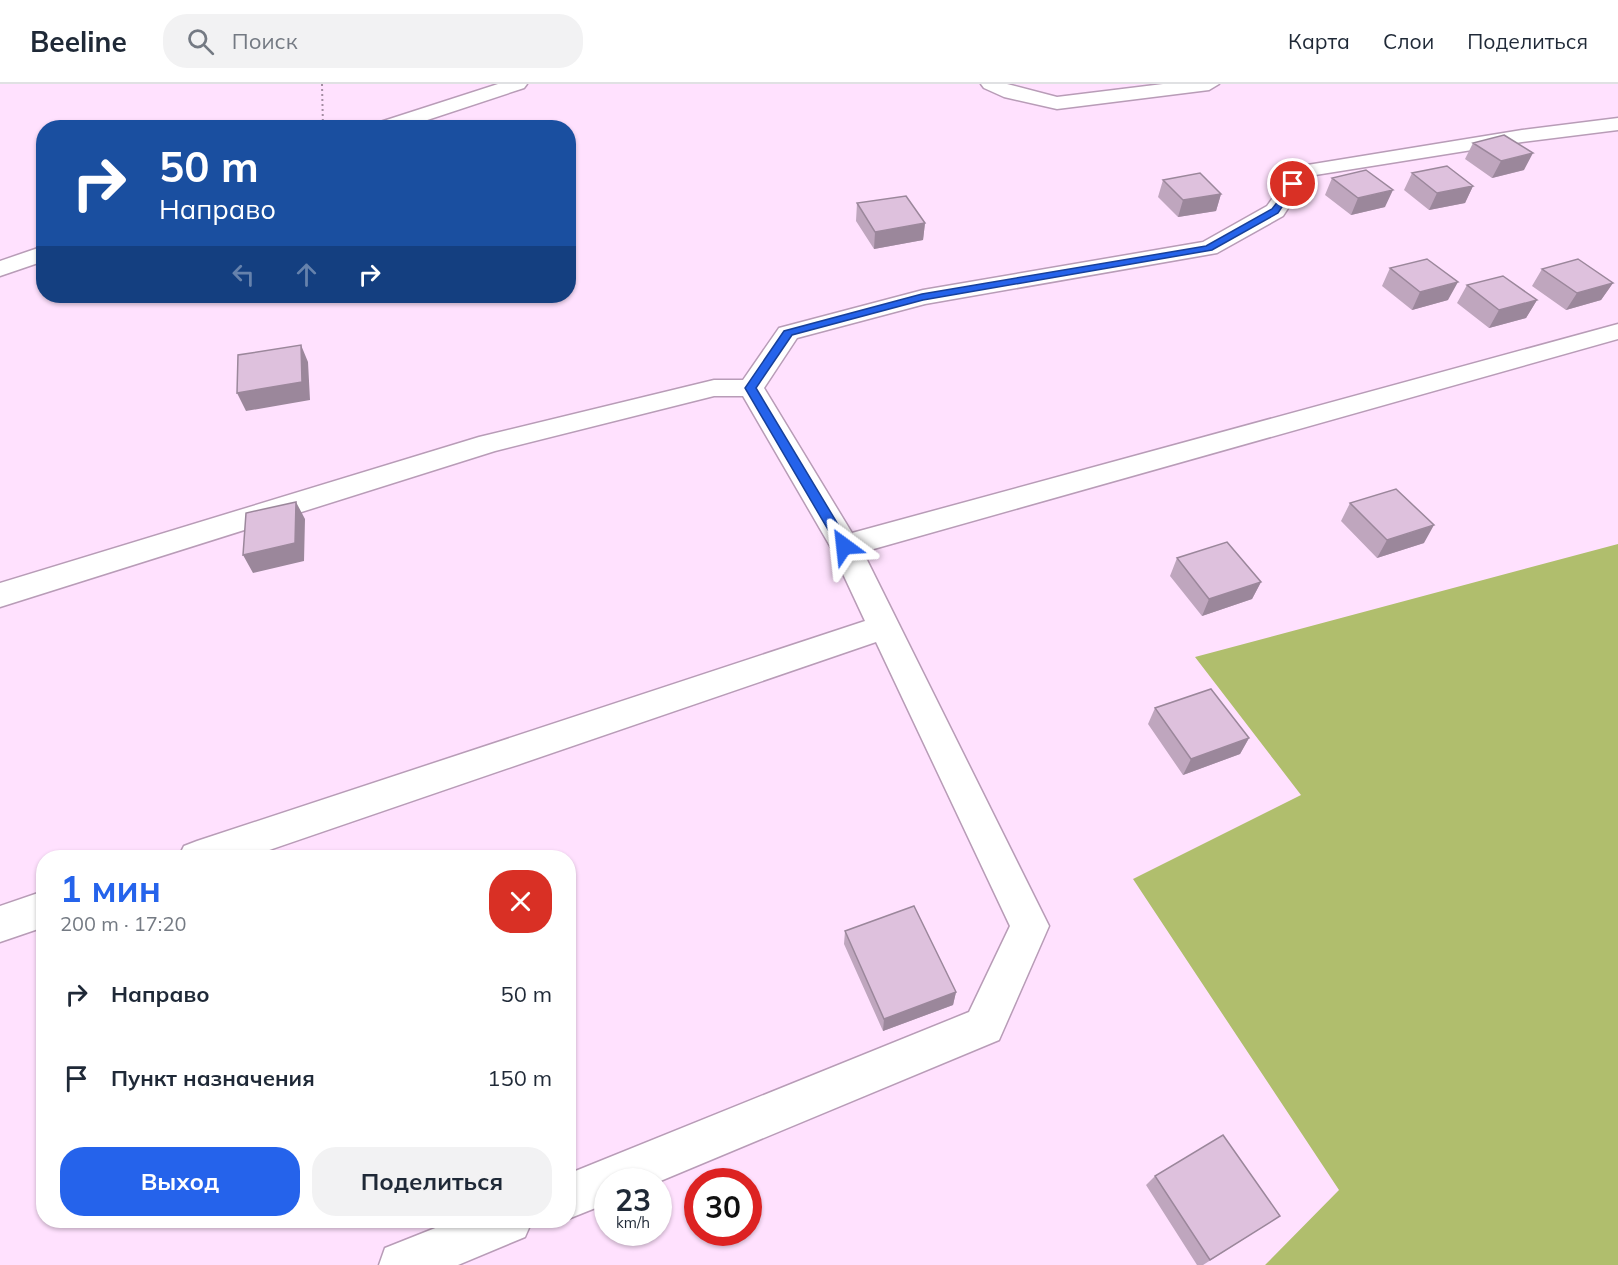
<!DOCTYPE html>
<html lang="ru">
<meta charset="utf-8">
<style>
:root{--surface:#fff;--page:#f2f2f3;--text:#1f2937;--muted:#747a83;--line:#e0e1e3;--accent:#2563eb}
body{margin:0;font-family:Mulish,sans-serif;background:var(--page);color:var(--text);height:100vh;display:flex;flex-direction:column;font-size:22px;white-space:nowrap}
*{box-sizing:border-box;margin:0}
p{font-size:20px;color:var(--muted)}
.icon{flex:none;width:33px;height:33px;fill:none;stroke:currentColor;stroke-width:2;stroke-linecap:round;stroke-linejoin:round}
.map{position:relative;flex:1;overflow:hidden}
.panel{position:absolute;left:36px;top:766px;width:540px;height:378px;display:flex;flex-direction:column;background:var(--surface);border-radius:24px;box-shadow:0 2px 4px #0004}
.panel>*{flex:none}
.guide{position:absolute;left:36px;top:36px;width:540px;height:183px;border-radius:24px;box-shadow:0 2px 4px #0004;background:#1a4fa0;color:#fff;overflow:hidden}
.speed{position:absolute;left:594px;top:1084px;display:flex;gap:12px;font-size:30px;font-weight:700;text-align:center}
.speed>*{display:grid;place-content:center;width:78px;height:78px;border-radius:50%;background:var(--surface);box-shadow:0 2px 4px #0004;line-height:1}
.speed small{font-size:15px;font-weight:400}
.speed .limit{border:9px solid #d22;background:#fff;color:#111}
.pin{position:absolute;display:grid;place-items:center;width:51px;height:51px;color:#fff;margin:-26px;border:3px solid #fff;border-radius:50%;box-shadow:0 2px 6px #0007}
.me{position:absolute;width:66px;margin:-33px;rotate:330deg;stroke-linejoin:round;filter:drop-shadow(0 0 4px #0008)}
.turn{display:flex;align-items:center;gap:21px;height:126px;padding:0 24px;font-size:27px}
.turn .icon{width:78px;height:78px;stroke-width:2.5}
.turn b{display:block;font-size:42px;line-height:51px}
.lanes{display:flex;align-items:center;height:57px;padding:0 24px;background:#0003;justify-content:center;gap:30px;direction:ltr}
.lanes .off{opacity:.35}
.round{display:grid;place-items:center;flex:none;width:63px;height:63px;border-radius:24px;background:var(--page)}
.head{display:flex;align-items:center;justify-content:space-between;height:102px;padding:0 24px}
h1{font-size:36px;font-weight:700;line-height:45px;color:var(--accent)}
.button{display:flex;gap:12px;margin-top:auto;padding:12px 24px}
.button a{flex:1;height:69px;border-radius:24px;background:var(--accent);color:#fff;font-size:24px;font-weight:700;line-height:69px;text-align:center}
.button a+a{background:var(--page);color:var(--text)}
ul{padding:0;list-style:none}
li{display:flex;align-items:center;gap:18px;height:84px;padding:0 24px}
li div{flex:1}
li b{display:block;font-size:22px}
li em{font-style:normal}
header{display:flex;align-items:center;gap:36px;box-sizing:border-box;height:84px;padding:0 30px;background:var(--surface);border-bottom:2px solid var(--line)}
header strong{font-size:28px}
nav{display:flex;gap:33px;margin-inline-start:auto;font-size:21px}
.search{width:420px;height:54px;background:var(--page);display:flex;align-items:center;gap:15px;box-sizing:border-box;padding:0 21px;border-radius:24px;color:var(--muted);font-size:22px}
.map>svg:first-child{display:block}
.forest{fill:#b0be6d}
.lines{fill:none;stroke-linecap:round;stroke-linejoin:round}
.minor-casing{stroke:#b89cb7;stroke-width:3}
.path{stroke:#a38da2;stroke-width:2;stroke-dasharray:2 3;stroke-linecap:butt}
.minor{fill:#fff;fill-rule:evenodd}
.wall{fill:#bfa6be}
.shaded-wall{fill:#9b879b}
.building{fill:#dec1dd;stroke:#9b879b;stroke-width:1.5}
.route{fill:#2563eb;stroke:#184099;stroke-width:1.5}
</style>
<header>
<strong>Beeline</strong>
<div class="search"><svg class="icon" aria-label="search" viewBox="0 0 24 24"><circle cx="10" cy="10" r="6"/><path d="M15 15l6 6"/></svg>Поиск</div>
<nav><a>Карта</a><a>Слои</a><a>Поделиться</a></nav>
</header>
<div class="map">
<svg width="1618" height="1181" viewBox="0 0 1618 1181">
<rect width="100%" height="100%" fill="#ffe1fe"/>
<path class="forest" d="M1618 460V1181H1265L1339 1106 1133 795 1301 711 1195 573Z"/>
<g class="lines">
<defs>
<path id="minor" d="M498 0H527L524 4 403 44H371L374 40Z
M981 0H1007L1057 13 1163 0H1219L1209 6 1057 25 1004 13 984 4Z
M1618 34V46L1522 58 1309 92 1283 132 1217 169 925 220 797 254 764 304 852 449 1618 240V255L863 468 1049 842 999 956 658 1098H608V1119L568 1135V1090L969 928 1010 842 876 558 246 774H178L184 762 197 757 865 537 830 462 743 312H714L495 367 0 523V499L479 353 714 296H743L779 244 923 206 1203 158 1267 122 1295 83 1522 46Z
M44 162V177L0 192V177Z
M44 807V843L0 858V822Z
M453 1137H532L525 1153 458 1181H379L385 1164Z"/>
</defs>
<use href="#minor" class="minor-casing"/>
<path class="path" d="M322 0 323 44"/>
<use href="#minor" class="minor"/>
</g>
<path class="wall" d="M1473 59 1524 86 1492 94 1465 75Z
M1412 89 1473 102 1465 119 1429 126 1404 106Z
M1332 94 1385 123 1351 131 1325 111Z
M1163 96 1221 110 1216 127 1178 133 1158 113Z
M857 119 925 139 923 156 874 165 856 137Z
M1390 184 1448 216 1412 226 1382 202Z
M1542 185 1613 199 1601 216 1566 226 1532 202Z
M1467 201 1537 216 1526 234 1489 244 1457 219Z
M1350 419 1424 459 1377 474 1341 437Z
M1177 474 1261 498 1252 515 1202 532 1170 492Z
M1155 624 1249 654 1240 670 1183 691 1148 640Z
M845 847 956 908 953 921 883 947 844 860Z
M1155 1092 1280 1132 1203 1181H1197L1146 1101Z"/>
<path class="shaded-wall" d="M1533 69 1524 86 1492 94 1501 77Z
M1473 102 1465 119 1429 126 1437 109Z
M1393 106 1385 123 1351 131 1358 114Z
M1221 110 1216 127 1178 133 1183 116Z
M925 139 923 156 874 165 875 148Z
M1458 198 1448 216 1412 226 1420 208Z
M1613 199 1601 216 1566 226 1577 209Z
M1537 216 1526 234 1489 244 1499 226Z
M301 261 308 278 310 316 246 327 237 309Z
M296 418 305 435 304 477 253 489 243 471Z
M1434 441 1424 459 1377 474 1387 456Z
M1261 498 1252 515 1202 532 1209 515Z
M1249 654 1240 670 1183 691 1191 675Z
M956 908 953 921 883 947 884 935Z"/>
<path class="building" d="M1504 51 1533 69 1501 77 1473 59Z
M1447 82 1473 102 1437 109 1412 89Z
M1366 86 1393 106 1358 114 1332 94Z
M1200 89 1221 110 1183 116 1163 96Z
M906 112 925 139 875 148 857 119Z
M1427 175 1458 198 1420 208 1390 184Z
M1578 175 1613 199 1577 209 1542 185Z
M1503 192 1537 216 1499 226 1467 201Z
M301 261 302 298 237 309 238 271Z
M1396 405 1434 441 1387 456 1350 419Z
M296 418 295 459 243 471 246 429Z
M1227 458 1261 498 1209 515 1177 474Z
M1211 605 1249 654 1191 675 1155 624Z
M914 822 956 908 884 935 845 847Z
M1223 1051 1280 1132 1210 1176 1155 1092Z"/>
<path class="route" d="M1293 98 1297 100 1278 129 1212 166 923 216 792 251 756 304 851 462 849 466H840L745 304 784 247 922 210 1206 162 1272 125Z"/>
</svg>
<div class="speed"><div>23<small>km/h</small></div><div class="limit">30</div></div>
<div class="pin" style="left:1293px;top:100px;background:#d93025"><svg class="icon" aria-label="arrive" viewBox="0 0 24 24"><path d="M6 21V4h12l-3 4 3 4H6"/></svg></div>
<svg class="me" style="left:844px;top:462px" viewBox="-20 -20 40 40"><path d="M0-17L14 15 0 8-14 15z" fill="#2563eb" stroke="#fff" stroke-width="4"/></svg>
<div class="guide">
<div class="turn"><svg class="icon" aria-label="right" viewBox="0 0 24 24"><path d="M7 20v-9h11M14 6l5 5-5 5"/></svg><div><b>50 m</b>Направо</div></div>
<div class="lanes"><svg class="icon off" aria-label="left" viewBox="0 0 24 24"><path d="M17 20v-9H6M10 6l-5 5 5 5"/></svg><svg class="icon off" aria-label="ahead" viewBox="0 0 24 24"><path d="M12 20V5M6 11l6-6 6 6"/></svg><svg class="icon" aria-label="right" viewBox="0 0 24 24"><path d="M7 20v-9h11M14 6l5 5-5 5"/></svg></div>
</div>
<section class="panel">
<div class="head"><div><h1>1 мин</h1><p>200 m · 17:20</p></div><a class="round" style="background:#d93025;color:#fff"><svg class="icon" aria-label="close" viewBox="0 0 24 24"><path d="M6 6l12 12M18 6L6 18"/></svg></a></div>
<ul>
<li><svg class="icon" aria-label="right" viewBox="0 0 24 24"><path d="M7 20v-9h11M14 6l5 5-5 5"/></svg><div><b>Направо</b></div><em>50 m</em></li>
<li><svg class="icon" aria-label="arrive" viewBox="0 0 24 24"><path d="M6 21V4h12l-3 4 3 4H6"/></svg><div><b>Пункт назначения</b></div><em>150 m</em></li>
</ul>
<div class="button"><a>Выход</a><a>Поделиться</a></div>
</section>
</div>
